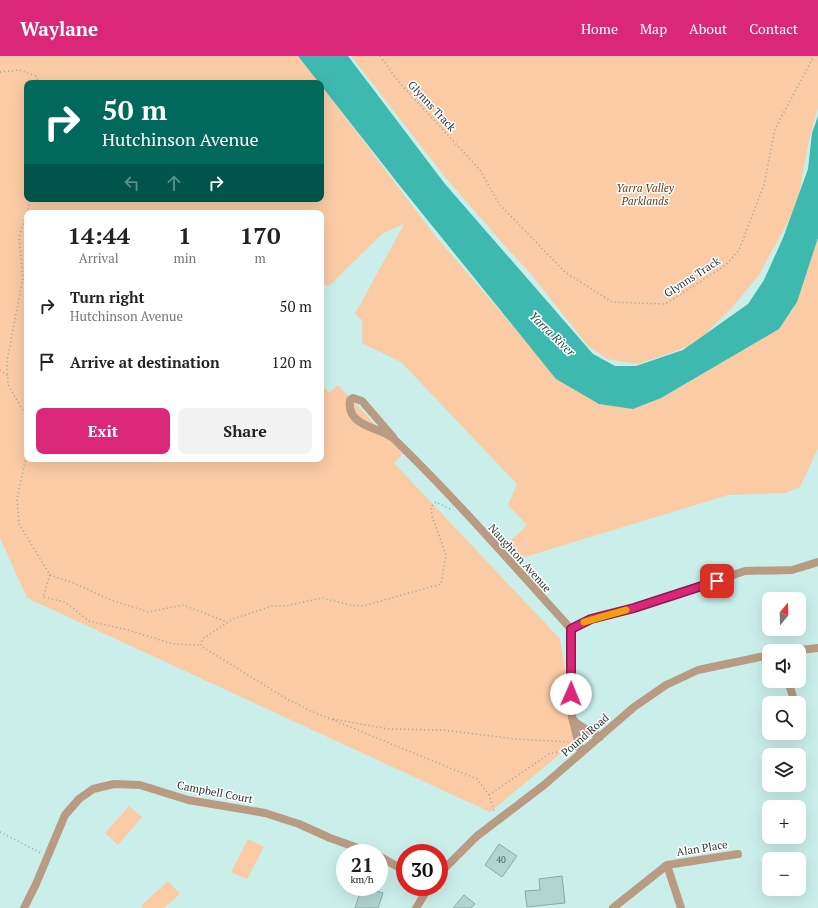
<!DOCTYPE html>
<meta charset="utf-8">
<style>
:root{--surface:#fff;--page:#f2f2f2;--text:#222;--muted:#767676;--accent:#db2777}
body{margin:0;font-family:"PT Serif",serif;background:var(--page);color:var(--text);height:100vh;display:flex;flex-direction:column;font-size:15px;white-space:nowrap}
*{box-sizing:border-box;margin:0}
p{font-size:13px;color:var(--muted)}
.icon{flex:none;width:22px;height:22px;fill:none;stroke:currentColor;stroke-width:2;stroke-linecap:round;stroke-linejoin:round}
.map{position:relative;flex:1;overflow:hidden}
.panel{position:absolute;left:24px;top:154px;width:300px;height:252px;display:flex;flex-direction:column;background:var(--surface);border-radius:8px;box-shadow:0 4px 16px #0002}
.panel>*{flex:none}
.hud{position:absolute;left:24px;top:24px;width:300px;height:122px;border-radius:8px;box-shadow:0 4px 16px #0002;background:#00695c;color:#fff;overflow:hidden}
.needle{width:26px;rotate:19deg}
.tools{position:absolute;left:762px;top:536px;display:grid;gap:8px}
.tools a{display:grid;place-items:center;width:44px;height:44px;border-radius:8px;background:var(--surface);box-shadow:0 4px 16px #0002;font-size:20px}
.speed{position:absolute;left:336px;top:788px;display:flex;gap:8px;font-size:20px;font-weight:700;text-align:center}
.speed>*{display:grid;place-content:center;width:52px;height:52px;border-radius:50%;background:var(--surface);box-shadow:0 4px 16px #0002;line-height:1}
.speed small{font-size:10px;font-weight:400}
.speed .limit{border:6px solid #d22;background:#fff;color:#111}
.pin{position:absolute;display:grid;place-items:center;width:34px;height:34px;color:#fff;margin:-17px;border-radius:8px;box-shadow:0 2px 6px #0006}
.me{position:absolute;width:44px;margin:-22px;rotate:1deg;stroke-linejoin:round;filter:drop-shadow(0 0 3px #0008)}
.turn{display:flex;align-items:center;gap:14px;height:84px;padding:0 12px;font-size:18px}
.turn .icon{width:52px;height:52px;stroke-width:2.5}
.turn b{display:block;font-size:28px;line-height:34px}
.lanes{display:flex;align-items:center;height:38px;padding:0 12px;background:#0003;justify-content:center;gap:20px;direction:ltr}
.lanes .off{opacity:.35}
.eta{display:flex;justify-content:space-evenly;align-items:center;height:68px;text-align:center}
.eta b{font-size:24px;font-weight:700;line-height:28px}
.button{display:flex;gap:8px;margin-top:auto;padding:8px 12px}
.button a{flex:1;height:46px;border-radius:8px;background:var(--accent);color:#fff;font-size:16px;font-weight:700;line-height:46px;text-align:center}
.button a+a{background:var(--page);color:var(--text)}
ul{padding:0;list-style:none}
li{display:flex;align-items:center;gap:12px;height:56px;padding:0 12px}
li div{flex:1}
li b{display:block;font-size:15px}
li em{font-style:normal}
header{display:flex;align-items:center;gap:24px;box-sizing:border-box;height:56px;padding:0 20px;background:var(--accent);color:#fff}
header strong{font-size:19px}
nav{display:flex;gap:22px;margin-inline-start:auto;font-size:14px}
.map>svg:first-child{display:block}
.green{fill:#facba5}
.water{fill:#3eb9af}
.building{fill:#b1d5d1;stroke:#87aaa6}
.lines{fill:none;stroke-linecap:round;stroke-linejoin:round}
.path{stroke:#8ba7a4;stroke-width:1.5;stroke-dasharray:1 3;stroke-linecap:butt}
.street{stroke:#b99b84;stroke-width:8}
.route-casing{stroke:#8e194d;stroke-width:10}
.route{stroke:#db2777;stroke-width:7}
.slow{stroke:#f59e0b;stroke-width:7}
.labels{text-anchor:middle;stroke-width:3;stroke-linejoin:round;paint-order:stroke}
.number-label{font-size:9px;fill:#4b5f5d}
.street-label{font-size:11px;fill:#293836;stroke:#fff}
.park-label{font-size:11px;font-style:italic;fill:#65390e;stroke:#fff}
.water-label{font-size:12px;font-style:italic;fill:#1d504c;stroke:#fff}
</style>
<header>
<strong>Waylane</strong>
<nav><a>Home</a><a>Map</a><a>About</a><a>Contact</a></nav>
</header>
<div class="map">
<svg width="818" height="852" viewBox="0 0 818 852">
<rect width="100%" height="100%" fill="#caefeb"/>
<path class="green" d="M0 0H299L320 27H27V143H321V29L433 177 548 311 573 333 618 351H638L661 342 779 272 793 253 818 184V392L800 431 785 437 728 439 518 503 505 490 527 469 508 449 517 428 401 306 362 287V264L355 258 404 168 383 177 329 230 321 228V157H27V403H321V327L329 337 338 329 403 398 394 407 560 583 577 684 490 756 27 542 0 482Z
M351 0H818V51L809 84 799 137 791 160 759 219 730 254 705 278 687 291 638 308 607 303 587 289 531 218 506 191 445 121Z
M129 750 142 761 118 789 105 777Z
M248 783 264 791 247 823 231 816Z
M168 825 180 838 164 852H143L141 850Z"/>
<path class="water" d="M298 0H348L445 128 593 298 615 310H636L683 294 748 248 764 224 783 182 808 113 812 77 818 60V182L797 246 779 273 661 342 633 353 599 348 556 323 400 130Z"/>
<path class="building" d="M499 788 517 800 502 821 485 809Z
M562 820 565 847 527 851 525 835 540 834 539 823Z
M362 831 383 837 378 852H355Z
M464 839 475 848 471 852H453Z"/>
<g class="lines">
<path class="path" d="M380 0 398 25 480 114 499 148 565 216 612 246 665 248 726 209 739 194 764 129 775 73 814 0
M0 16 19 14 36 20 39 27
M0 314 8 320
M27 361 8 329 7 305 23 222 19 181 31 143
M27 397 17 443 19 468 50 519 43 541 65 546 89 565 128 574 173 588 200 589
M450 453 436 446 431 451 432 460 446 499 441 528 363 550 350 549 322 542 286 550H272L233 563 202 583 201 590 287 643 311 655 477 723 489 739 495 757
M50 519 76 528 111 544 148 556 183 549 227 566
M333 663 388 673 443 674 516 683 569 686
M489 739 549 698 572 693
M0 776 41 797"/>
<path class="street" d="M393 381 362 345 353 342 350 344C346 372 382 371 394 383 456 443 513 509 571 573L572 661 581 697
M571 573 591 563 634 552 745 515 792 514 818 506
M792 595 818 592
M788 625 795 647
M572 662C578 672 592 674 600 681
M785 679V677
M379 800 405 815
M667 809 681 852
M439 818 477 780 544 729 634 651 666 629 698 614 769 599
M24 852 36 828 65 759 79 743 93 733 114 728 140 729 188 744 265 757 299 768 330 782 372 797
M416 852 429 831
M613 852 667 809 738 798"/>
</g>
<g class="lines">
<defs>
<path id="route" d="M571 638V573L591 563 634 552 717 525"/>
</defs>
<use href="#route" class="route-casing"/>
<use href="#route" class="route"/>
<path class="slow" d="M584 566 626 554"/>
</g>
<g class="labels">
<g class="number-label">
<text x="501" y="807">40</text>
</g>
<g class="street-label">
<text transform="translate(432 50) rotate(47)" y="4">Glynns Track</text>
<text transform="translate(692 221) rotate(-33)" y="4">Glynns Track</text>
<text transform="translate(520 502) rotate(48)" y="4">Naughton Avenue</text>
<text transform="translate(585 679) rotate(-41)" y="4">Pound Road</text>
<text transform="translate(215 736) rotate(11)" y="4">Campbell Court</text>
<text transform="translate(702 792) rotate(-9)" y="4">Alan Place</text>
</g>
<g class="park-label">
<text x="645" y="136">Yarra Valley<tspan x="645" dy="13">Parklands</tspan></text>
</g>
<g class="water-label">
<text transform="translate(552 278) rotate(44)" y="4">Yarra River</text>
</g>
</g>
</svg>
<div class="tools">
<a><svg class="needle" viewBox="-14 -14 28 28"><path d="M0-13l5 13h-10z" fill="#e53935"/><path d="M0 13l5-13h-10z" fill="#767676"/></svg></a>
<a><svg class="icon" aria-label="sound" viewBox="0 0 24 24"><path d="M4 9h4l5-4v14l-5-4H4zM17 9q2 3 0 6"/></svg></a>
<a><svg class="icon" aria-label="search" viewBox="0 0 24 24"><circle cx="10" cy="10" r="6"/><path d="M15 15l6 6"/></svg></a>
<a><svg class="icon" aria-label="layers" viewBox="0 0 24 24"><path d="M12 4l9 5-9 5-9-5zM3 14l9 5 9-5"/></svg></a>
<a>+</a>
<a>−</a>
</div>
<div class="speed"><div>21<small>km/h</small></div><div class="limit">30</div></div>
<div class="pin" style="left:717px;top:525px;background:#d93025"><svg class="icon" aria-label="arrive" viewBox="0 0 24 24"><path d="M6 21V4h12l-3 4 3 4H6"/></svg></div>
<svg class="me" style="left:571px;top:638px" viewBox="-20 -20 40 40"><circle r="19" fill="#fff"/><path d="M0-13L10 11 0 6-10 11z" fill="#db2777"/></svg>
<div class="hud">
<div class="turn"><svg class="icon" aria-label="right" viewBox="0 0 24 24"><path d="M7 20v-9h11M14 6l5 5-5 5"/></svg><div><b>50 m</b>Hutchinson Avenue</div></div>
<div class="lanes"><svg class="icon off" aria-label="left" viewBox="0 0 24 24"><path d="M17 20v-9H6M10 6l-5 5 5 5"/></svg><svg class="icon off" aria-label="ahead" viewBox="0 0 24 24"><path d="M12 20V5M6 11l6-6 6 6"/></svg><svg class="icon" aria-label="right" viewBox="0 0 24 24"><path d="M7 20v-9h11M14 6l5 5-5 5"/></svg></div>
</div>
<section class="panel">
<div class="eta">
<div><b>14:44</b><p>Arrival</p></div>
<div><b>1</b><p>min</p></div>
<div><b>170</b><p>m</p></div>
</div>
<ul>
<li><svg class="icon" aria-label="right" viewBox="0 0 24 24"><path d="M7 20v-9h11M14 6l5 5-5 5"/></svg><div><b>Turn right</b><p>Hutchinson Avenue</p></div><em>50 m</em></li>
<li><svg class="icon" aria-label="arrive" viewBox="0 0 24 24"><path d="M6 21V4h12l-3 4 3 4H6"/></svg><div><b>Arrive at destination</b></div><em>120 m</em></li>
</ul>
<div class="button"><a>Exit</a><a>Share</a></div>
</section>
</div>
